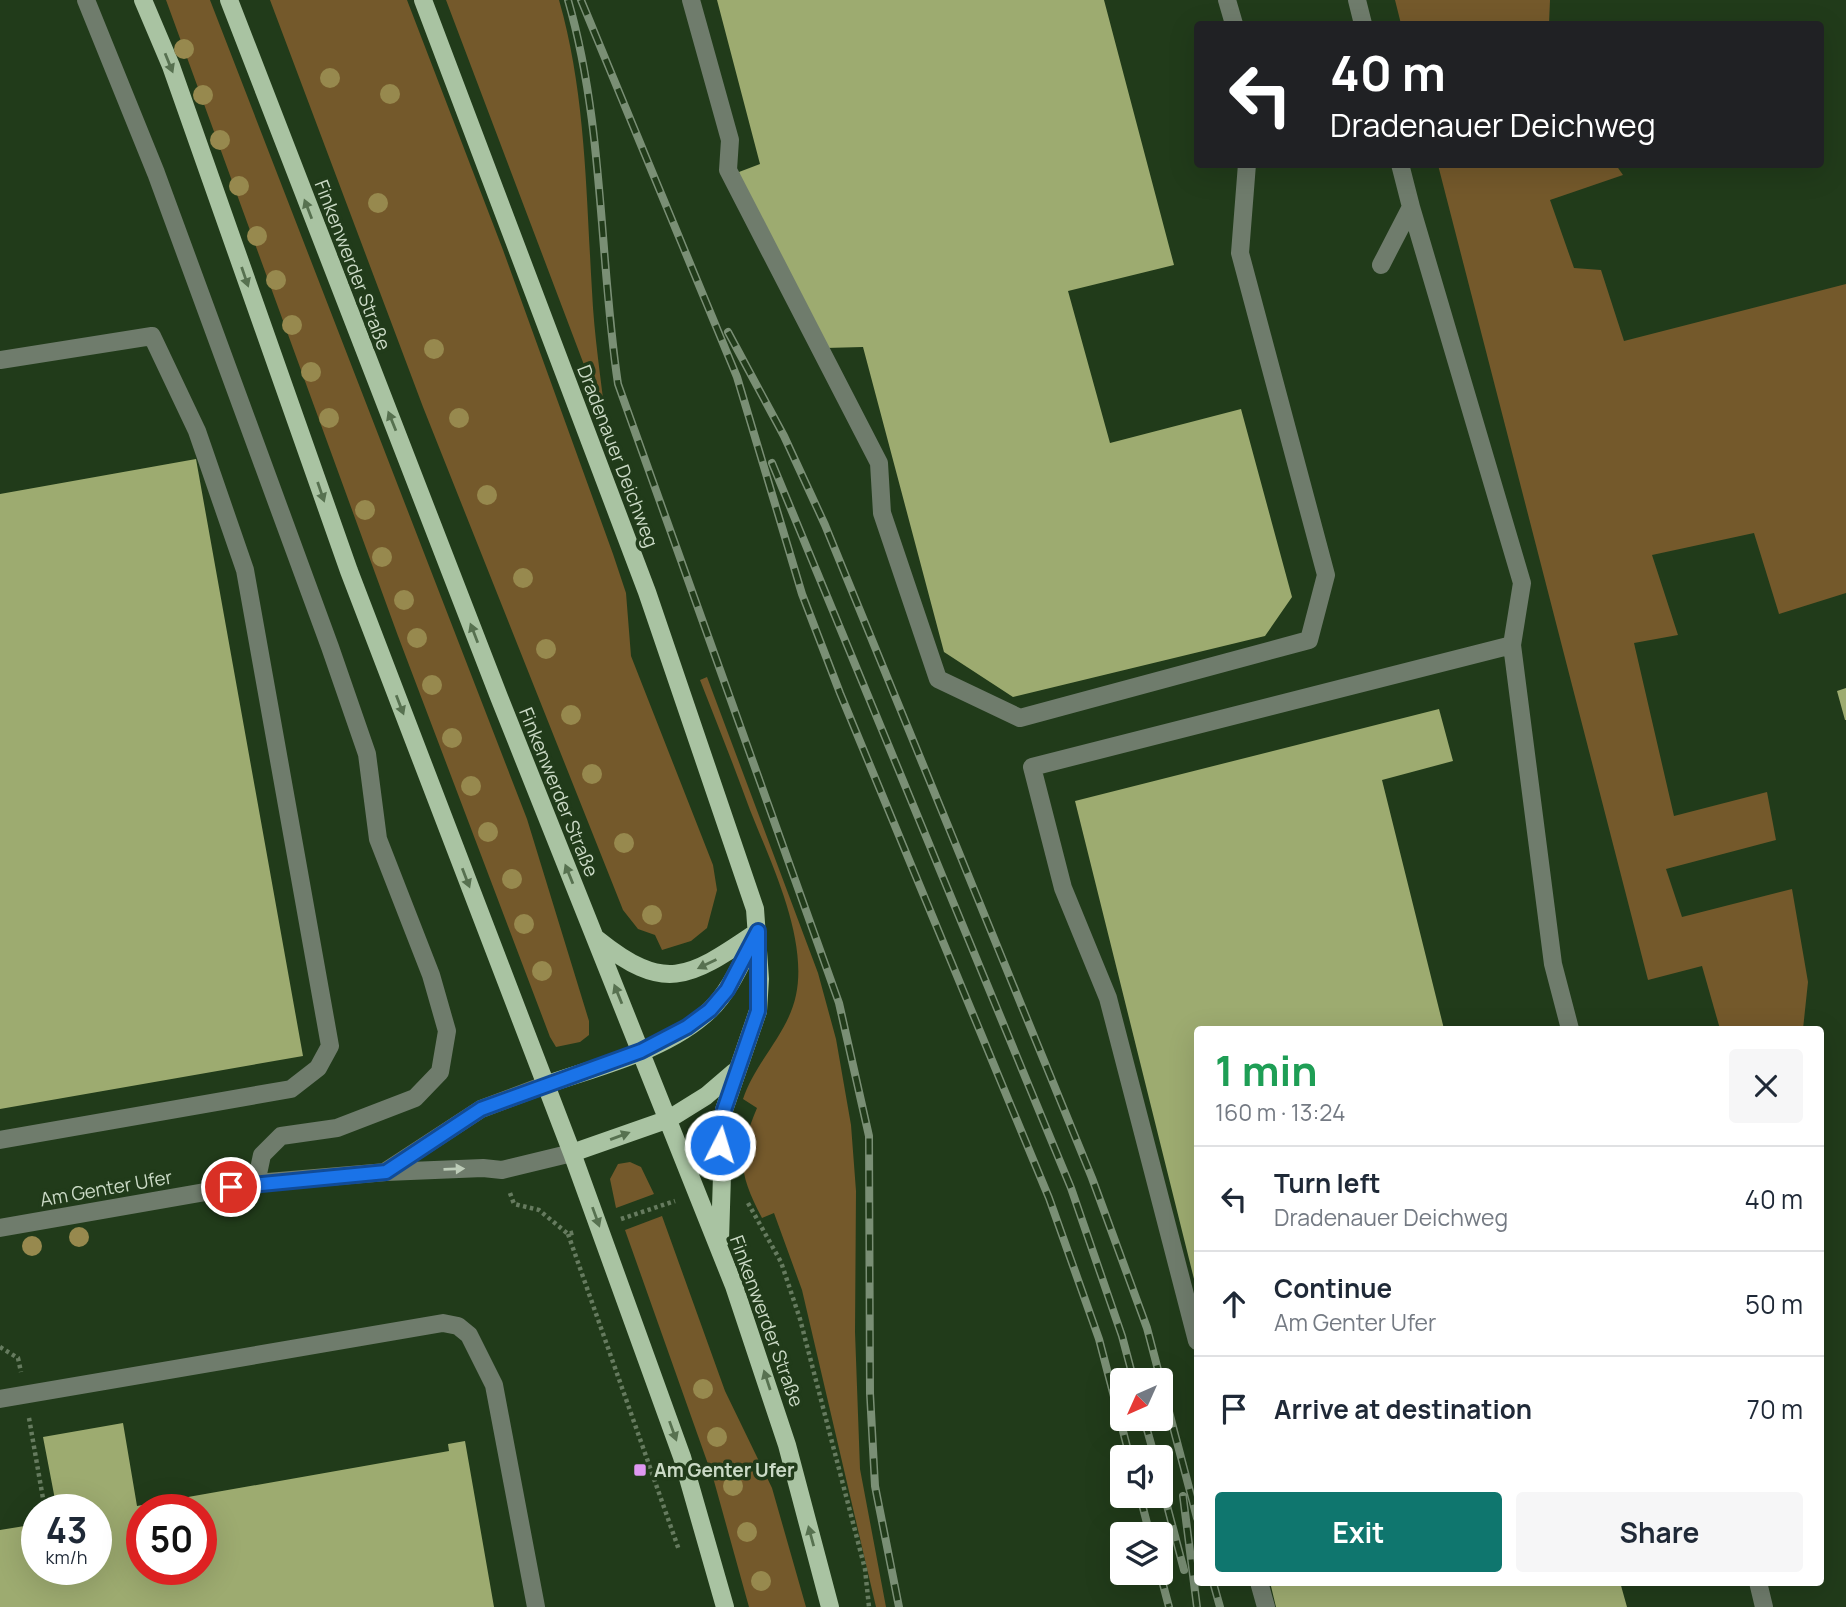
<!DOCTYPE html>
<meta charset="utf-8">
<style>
:root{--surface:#fff;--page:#f6f6f7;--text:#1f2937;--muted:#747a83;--line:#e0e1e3;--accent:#0f766e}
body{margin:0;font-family:Manrope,sans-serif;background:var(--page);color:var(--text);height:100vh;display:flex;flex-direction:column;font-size:26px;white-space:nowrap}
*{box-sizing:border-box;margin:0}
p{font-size:23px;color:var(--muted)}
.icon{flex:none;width:38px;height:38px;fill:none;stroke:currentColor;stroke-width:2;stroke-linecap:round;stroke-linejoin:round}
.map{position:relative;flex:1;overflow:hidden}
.details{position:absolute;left:1194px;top:1026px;width:630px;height:560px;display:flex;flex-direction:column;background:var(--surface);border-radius:7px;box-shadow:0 7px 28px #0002}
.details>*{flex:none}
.guide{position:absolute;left:1194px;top:21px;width:630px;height:147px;border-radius:7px;box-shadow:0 7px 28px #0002;background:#202124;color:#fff;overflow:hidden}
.needle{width:46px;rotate:225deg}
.tools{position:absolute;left:1110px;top:1368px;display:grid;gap:14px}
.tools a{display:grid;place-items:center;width:63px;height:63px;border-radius:7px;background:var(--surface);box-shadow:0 7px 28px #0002;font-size:35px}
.speed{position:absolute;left:21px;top:1494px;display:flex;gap:14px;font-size:35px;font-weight:700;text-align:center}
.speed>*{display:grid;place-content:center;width:91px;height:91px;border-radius:50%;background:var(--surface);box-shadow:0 7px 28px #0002;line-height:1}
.speed small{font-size:18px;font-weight:400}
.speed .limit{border:10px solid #d22;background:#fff;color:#111}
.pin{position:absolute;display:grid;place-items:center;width:60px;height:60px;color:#fff;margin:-30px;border:4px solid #fff;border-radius:50%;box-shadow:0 2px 7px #0007}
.me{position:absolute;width:77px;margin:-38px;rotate:5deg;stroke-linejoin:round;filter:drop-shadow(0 0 5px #0008)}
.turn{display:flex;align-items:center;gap:24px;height:147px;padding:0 21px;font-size:32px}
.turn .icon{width:91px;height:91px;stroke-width:2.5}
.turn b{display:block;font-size:49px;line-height:60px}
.round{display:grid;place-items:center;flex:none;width:74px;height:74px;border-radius:7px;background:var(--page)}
.headline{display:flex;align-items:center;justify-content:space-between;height:119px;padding:0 21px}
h1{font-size:42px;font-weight:700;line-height:52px;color:#1e9e55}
.action{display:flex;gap:14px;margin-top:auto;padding:14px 21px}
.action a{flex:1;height:80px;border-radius:7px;background:var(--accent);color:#fff;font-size:28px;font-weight:700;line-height:80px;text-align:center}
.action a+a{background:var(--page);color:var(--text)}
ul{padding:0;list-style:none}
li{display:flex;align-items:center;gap:21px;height:105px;padding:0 21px;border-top:2px solid var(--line)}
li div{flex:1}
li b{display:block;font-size:26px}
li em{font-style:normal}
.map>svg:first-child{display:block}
.green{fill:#74592b}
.building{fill:#9dab70;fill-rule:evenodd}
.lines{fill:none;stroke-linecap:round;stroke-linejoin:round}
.path{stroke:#667b5f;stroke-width:4.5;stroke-dasharray:3.5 3.5;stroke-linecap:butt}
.minor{stroke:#6f7c6c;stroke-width:18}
.major{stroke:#a9c3a2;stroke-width:18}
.rail-casing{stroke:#7a8f75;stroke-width:8}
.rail{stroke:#213b1a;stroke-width:5;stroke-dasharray:16;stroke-linecap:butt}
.tree{fill:#97894e}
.oneway{fill:#577150}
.oneway2{fill:#bdccb8}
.route-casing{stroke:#114b97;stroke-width:18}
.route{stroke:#1a73e8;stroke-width:12}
.poi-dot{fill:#df98f1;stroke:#213b1a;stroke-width:2.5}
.labels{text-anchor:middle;stroke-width:7;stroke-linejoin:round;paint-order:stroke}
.street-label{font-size:19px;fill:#cbdac6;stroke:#213b1a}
.poi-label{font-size:19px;font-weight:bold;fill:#cbdac6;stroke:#213b1a;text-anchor:start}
</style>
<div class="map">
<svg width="1846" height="1607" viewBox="0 0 1846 1607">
<rect width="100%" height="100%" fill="#213b1a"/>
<path class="green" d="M166 0H210L527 819 589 1021V1035L580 1042 556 1047 550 1037 398 636Z
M270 0H407L503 250 613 554 626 593 631 656 713 865 717 890 707 928 691 941 662 950 655 935 638 929 623 910 423 407Z
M446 0H559C586 94 586 193 592 291 594 335 601 379 606 423Z
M1395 0H1550L1549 24H1401Z
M1438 165H1616L1623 175 1550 200 1574 268 1601 270 1624 341 1846 284V593L1779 614 1754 533 1652 555 1678 635 1634 643 1674 816 1767 792 1776 840 1666 869 1682 917 1792 889 1808 982 1803 1029H1720L1702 966 1648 980Z
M707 677 818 973 836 1039 851 1125 856 1191 855 1332 860 1469 886 1607H876L802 1290 774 1213 762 1218C738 1172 737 1156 757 1108L743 1099C755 1062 788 1034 796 995 808 938 771 863 750 810 734 766 717 723 700 680Z
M630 1162 641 1167 654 1194 616 1208 610 1179 618 1164Z
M662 1216 725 1391 772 1488 806 1607H749L714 1481 625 1230Z"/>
<path class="building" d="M717 0H1104L1174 265 1068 291 1110 443 1241 409 1292 597 1265 636 1013 697 944 652 863 347 825 348 743 193 739 172 760 164Z
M196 459 303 1056 0 1109V494Z
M1846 688V720H1845L1837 691Z
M1439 709 1453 761 1382 780 1444 1029H1197L1196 1287 1075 801Z
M123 1423 137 1506 449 1451 448 1444 465 1441 494 1607H0V1530L37 1524V1570H96V1510H57L43 1437ZM142 1510H201V1570H142Z
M1270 1582H1620L1627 1607H1276Z"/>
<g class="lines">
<path class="path" d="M510 1193 514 1204 539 1210 568 1234 575 1232
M748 1203 781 1262 800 1319 865 1569 869 1607
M621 1219 675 1201
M568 1234 679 1550
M0 1347 18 1358 21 1372
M29 1418 45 1510"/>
<path class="minor" d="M86 0 156 173 330 647 367 754 378 839 431 975 447 1031 440 1072 415 1098 337 1128 281 1136 262 1155 256 1183
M691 0 730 140 728 170 879 463 882 513 938 679 1020 718 1309 640 1326 575 1240 253 1247 164
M1227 0 1234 24
M1357 0 1363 24
M1411 207 1522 583 1512 645 1553 964 1570 1029
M1381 265 1411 207 1400 164
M0 360 152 336 197 431 245 570 330 1046 318 1068 291 1089 0 1140
M386 1171 481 1109 545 1085
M0 1228 256 1183 386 1172 483 1168 502 1170 572 1153
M1197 1341 1108 998 1063 888 1032 767 1512 645
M0 1399 443 1323 458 1326 469 1335 494 1385 536 1607
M1259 1582 1266 1607
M1758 1582 1764 1607"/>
<path class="major" d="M143 0 171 66 349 571 572 1153 682 1457 725 1607
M229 0 499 697 734 1286 787 1445 830 1607
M423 0 647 592 755 909 760 979 758 1011 724 1110 720 1240
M597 939C664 993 688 979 754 934
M545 1085C599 1066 667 1051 710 1010 731 990 743 959 757 933
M572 1153 669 1119 706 1096 734 1072"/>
<defs>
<path id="rail" d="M568 0C604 125 599 257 618 384L839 1003 869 1136 870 1393 875 1486 899 1607
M581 0 737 377 802 594 840 693 1049 1198 1099 1339 1130 1458
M728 332 784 436 825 525 1092 1178 1147 1328 1197 1518
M772 463 1071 1188 1122 1336 1134 1381
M1144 1419 1155 1458
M1160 1479 1184 1570
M1140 1496 1150 1535
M1183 1496 1197 1607
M1160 1573 1169 1607
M1213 1582 1220 1607"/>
</defs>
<use href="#rail" class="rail-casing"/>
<use href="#rail" class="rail"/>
</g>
<g class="tree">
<circle cx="184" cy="49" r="10"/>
<circle cx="330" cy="78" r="10"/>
<circle cx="390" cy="94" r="10"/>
<circle cx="203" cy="95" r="10"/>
<circle cx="220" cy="140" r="10"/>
<circle cx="239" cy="186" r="10"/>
<circle cx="378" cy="203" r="10"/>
<circle cx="257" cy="236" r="10"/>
<circle cx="276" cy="280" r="10"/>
<circle cx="292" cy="325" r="10"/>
<circle cx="434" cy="349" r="10"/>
<circle cx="311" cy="372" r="10"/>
<circle cx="329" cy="418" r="10"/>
<circle cx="459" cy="418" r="10"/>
<circle cx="487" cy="495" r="10"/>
<circle cx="365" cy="510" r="10"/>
<circle cx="382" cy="557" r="10"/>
<circle cx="523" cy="578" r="10"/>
<circle cx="404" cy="600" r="10"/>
<circle cx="417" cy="638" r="10"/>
<circle cx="546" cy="649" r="10"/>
<circle cx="432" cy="685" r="10"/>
<circle cx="571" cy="715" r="10"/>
<circle cx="452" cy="738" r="10"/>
<circle cx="592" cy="774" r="10"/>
<circle cx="471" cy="786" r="10"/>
<circle cx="488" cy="832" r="10"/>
<circle cx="624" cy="843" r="10"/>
<circle cx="512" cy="879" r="10"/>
<circle cx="652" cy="915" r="10"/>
<circle cx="524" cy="924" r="10"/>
<circle cx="542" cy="971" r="10"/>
<circle cx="79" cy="1237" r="10"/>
<circle cx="32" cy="1246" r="10"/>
<circle cx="703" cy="1389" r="10"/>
<circle cx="717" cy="1437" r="10"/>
<circle cx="733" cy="1486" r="10"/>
<circle cx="747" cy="1532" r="10"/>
<circle cx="761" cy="1581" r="10"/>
</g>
<defs><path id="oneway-solid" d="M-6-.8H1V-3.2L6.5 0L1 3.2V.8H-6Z" transform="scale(1.75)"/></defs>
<g class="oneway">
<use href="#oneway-solid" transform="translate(169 63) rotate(68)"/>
<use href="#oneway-solid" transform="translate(308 209) rotate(-111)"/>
<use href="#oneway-solid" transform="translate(245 277) rotate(71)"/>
<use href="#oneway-solid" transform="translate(392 421) rotate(-112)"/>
<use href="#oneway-solid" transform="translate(321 492) rotate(71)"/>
<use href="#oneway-solid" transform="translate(474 633) rotate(-111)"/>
<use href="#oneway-solid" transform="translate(400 705) rotate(69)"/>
<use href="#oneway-solid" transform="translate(569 874) rotate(-112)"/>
<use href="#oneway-solid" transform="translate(466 878) rotate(69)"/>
<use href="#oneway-solid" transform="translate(707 964) rotate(154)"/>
<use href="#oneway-solid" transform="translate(618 994) rotate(-112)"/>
<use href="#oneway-solid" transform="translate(620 1136) rotate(-20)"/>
<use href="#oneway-solid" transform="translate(596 1217) rotate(70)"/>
<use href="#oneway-solid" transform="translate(767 1380) rotate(-108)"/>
<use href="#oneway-solid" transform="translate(673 1431) rotate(70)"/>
<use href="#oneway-solid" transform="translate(811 1536) rotate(-105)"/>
</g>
<use class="oneway2" href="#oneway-solid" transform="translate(454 1169) rotate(-2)"/>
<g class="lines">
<defs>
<path id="route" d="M231 1187 386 1172 481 1109 641 1051 687 1027 710 1010 727 990 758 931V1011L724 1110 720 1145"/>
</defs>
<use href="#route" class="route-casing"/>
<use href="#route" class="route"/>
</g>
<rect class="poi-dot" x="633" y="1463" width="14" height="14" rx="3.5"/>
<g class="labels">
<g class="street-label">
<text transform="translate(353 265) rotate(69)" y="7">Finkenwerder Straße</text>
<text transform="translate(618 456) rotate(69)" y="7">Dradenauer Deichweg</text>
<text transform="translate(559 792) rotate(68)" y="7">Finkenwerder Straße</text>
<text transform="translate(106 1188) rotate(-10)" y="7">Am Genter Ufer</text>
<text transform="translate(767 1321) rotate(70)" y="7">Finkenwerder Straße</text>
</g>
<g class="poi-label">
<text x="654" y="1477">Am Genter Ufer</text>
</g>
</g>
</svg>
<div class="tools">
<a><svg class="needle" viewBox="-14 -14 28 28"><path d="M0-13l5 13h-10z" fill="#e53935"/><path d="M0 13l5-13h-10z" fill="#747a83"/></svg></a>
<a><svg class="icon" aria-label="sound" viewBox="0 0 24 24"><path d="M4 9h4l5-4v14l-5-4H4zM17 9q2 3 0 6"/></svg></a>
<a><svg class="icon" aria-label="layers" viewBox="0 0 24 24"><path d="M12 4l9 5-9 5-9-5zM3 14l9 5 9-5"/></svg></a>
</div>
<div class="speed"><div>43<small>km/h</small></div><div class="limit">50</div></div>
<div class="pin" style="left:231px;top:1187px;background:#d93025"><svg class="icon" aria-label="arrive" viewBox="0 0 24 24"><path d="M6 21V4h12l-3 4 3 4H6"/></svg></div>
<svg class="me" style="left:720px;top:1145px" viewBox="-20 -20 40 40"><circle r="17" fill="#1a73e8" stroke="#fff" stroke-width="3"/><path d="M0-11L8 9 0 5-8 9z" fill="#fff"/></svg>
<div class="guide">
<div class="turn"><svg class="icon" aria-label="left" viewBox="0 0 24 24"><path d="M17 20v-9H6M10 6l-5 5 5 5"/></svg><div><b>40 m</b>Dradenauer Deichweg</div></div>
</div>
<section class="details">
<div class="headline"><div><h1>1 min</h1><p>160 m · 13:24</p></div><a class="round"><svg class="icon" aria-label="close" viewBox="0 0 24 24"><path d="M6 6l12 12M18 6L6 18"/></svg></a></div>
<ul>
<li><svg class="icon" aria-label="left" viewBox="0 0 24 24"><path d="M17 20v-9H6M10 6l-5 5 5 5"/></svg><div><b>Turn left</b><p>Dradenauer Deichweg</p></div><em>40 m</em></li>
<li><svg class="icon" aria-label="ahead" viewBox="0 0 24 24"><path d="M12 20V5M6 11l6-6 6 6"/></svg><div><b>Continue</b><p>Am Genter Ufer</p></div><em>50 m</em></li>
<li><svg class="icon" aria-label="arrive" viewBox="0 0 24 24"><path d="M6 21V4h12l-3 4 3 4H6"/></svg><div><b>Arrive at destination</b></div><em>70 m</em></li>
</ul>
<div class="action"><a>Exit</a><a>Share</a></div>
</section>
</div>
